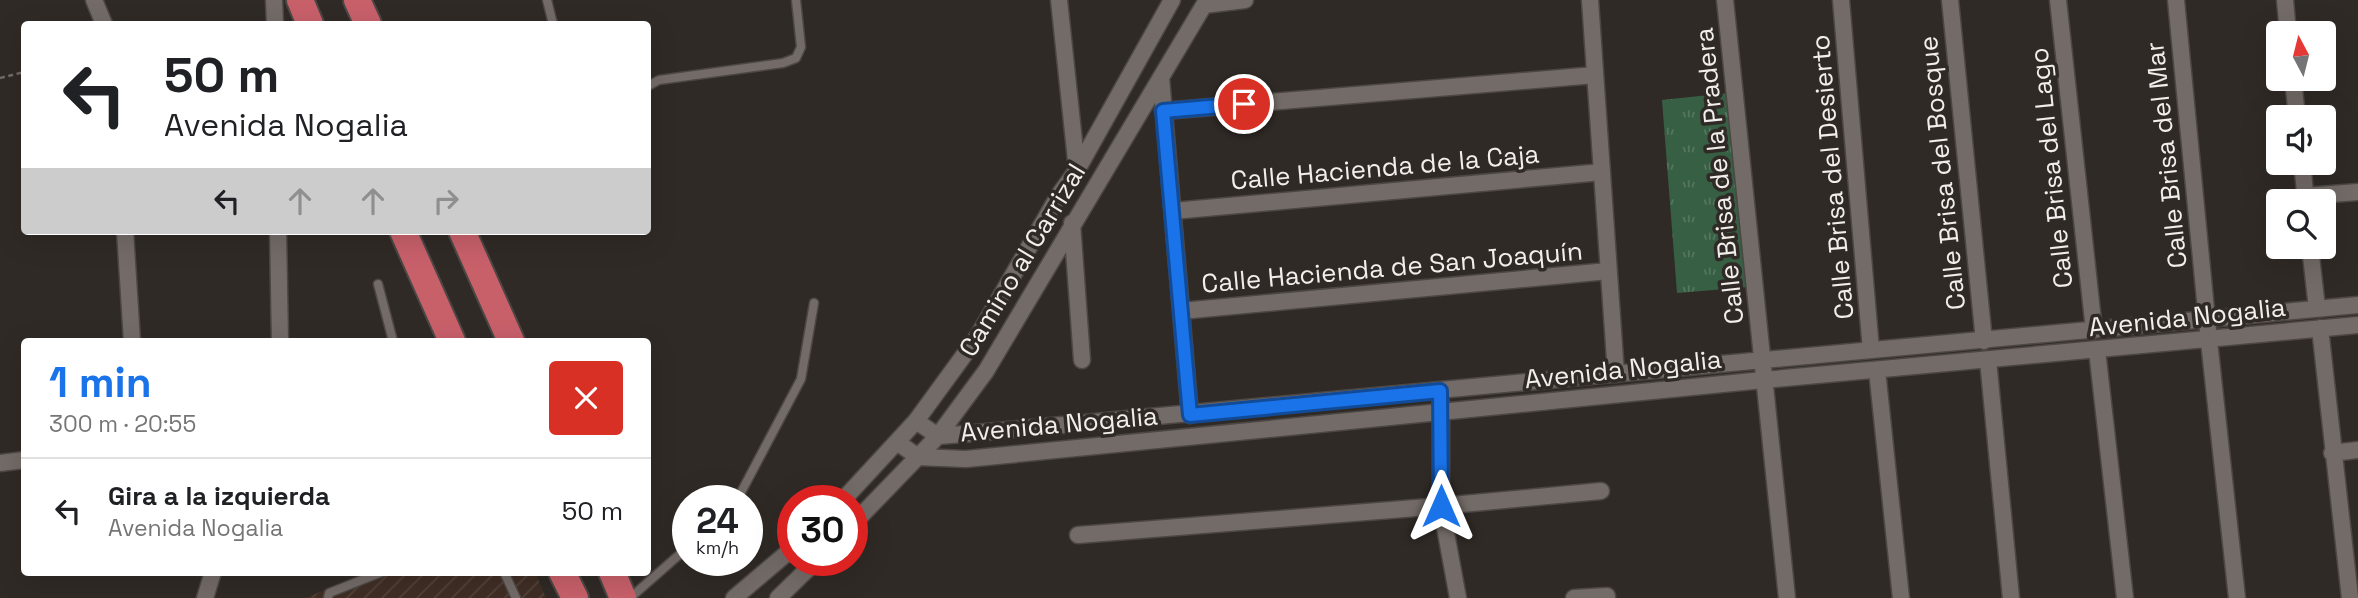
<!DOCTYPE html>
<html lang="es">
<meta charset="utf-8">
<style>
:root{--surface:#fff;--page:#f2f2f2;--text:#202124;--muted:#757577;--line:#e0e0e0;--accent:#1a73e8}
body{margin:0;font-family:"Space Grotesk",sans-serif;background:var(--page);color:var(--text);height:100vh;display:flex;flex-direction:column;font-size:26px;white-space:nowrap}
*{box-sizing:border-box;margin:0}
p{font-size:23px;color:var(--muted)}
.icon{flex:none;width:38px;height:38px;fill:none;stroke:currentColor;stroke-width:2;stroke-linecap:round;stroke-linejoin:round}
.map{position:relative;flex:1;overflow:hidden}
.details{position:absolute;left:21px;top:338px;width:630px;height:238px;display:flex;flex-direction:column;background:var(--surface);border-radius:7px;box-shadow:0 7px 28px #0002}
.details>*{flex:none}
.guide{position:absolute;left:21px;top:21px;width:630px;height:214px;border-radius:7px;box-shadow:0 7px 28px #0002;background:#fff;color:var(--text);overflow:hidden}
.needle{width:46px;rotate:353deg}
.buttons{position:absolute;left:2266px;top:21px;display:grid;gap:14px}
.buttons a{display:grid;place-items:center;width:70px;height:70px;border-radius:7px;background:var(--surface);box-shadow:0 7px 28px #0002;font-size:35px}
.speed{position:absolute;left:672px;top:485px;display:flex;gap:14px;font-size:35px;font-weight:700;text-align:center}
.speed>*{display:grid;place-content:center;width:91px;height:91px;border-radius:50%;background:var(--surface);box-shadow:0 7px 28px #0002;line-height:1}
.speed small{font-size:18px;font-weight:400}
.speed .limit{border:10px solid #d22;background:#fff;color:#111}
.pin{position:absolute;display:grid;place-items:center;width:60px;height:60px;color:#fff;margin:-30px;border:4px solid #fff;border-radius:50%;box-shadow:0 2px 7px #0007}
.me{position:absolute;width:77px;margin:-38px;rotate:0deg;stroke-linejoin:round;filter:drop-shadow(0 0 5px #0008)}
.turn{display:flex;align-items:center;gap:24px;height:147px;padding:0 28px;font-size:32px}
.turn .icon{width:91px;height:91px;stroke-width:2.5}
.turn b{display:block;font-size:49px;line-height:60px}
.lanes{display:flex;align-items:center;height:66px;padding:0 28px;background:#0003;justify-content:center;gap:35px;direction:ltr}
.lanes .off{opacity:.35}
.round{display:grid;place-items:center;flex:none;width:74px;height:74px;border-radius:7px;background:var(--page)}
.headline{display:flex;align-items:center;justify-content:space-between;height:119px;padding:0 28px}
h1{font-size:42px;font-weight:800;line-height:52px;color:var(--accent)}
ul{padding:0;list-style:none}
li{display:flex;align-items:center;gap:21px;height:105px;padding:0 28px;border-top:2px solid var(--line)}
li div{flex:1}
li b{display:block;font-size:26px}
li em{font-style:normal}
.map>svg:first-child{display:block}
.industrial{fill:url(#industrial-furrows)}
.grass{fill:url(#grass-tufts)}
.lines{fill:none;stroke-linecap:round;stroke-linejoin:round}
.service-casing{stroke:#4c4744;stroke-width:11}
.minor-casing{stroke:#4c4744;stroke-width:19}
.trunk-casing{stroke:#4c4744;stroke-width:30}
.path{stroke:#706a67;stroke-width:2.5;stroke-dasharray:5 3.5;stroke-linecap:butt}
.service{stroke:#736b67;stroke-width:8}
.minor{stroke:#736b67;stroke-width:16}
.trunk{stroke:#c8606a;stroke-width:26}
.route-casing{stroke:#114b97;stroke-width:18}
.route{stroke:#1a73e8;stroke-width:12}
.labels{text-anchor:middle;stroke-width:7;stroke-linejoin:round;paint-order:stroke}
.street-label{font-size:26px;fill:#f2eeec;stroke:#302a26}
</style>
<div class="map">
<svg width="2358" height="598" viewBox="0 0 2358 598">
<defs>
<pattern id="industrial-furrows" width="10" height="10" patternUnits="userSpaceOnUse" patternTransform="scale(1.75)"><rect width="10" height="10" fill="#402e25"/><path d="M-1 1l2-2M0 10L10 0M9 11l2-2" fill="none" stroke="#53423a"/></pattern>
<pattern id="grass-tufts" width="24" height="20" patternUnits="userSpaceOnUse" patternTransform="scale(1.75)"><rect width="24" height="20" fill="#375f44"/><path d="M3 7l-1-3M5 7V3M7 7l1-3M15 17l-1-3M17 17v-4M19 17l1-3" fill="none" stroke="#54765f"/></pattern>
</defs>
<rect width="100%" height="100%" fill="#302a26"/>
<path class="industrial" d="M369 572H535L546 598H305Z"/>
<path class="grass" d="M1728 93 1750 287 1677 293 1662 100Z"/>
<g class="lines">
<defs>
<path id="service" d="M547 0 553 24
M648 86 659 80 783 63 796 58 801 47 796 0
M378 284 393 341
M737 500 801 379 814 303
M504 572 516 598
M328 598 329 593 382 572
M630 598 688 547"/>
<path id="minor" d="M94 0 104 24
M274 0 275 24
M1059 0 1077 170
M1590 0 1616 374
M1725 0 1787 598
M1841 0 1871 350
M1950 0 1984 341
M2058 0 2094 330
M2176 0 2209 341 2237 598
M2285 0 2288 33
M1204 5 1245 0
M1161 78 1190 415
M2293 79 2297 117
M1163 111 1595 75
M2302 163 2306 201
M2305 196 2358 192
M1173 211 1602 172
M1072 223 1082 360
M125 231 132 341
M278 231 280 341
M2310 247 2317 308
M1181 311 1608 271
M2320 328 2350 598
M2097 350 2125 598
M1988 360 2011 598
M1877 370 1901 598
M1441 403V506L1458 598
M916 421 938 436 964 434 2358 305
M897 442 918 457 966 459 1763 380 2358 325
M2332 453 2358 450
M0 463 24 460
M843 500 916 421 978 336 1059 195 1077 170 1172 0
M852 525 938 436 986 371 1207 0
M1078 535 1441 506 1601 491
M205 598 213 572
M734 598 793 548
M778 598 817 560
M1574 598 1607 596"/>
<path id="trunk" d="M300 0 310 24
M357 0 368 24
M403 231 452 341
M462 231 511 341
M562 572 575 598
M612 572 623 598"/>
</defs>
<use href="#service" class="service-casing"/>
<use href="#minor" class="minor-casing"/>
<use href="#trunk" class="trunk-casing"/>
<path class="path" d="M0 78 24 72"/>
<use href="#service" class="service"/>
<use href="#minor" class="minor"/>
<use href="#trunk" class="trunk"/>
</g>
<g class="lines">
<defs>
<path id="route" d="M1244 104 1163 111 1190 415 1440 391 1441 506"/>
</defs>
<use href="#route" class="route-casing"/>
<use href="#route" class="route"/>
</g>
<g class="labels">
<g class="street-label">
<text transform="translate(2166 155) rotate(-96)" y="9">Calle Brisa del Mar</text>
<text transform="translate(1385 167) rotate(-5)" y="9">Calle Hacienda de la Caja</text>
<text transform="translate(2051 168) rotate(-96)" y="9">Calle Brisa del Lago</text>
<text transform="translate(1942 173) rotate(-96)" y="9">Calle Brisa del Bosque</text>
<text transform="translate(1719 176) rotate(-96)" y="9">Calle Brisa de la Pradera</text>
<text transform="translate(1832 177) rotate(-95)" y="9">Calle Brisa del Desierto</text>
<text transform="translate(1022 260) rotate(-59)" y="9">Camino al Carrizal</text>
<text transform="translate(1392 267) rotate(-5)" y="9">Calle Hacienda de San Joaquín</text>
<text transform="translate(2187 317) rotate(-6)" y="9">Avenida Nogalia</text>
<text transform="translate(1623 369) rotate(-6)" y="9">Avenida Nogalia</text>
<text transform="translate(1059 424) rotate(-5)" y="9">Avenida Nogalia</text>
</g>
</g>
</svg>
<div class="buttons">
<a><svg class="needle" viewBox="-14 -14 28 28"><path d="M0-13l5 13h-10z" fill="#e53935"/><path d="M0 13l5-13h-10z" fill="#757577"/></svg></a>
<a><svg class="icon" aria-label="sound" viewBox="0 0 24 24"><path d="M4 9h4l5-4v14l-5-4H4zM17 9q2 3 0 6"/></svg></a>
<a><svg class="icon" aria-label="search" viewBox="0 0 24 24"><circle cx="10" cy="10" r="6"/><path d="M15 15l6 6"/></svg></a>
</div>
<div class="speed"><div>24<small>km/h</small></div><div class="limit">30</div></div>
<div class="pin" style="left:1244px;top:104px;background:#d93025"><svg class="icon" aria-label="arrive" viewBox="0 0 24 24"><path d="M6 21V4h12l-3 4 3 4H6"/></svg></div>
<svg class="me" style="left:1441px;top:506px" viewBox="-20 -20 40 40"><path d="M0-17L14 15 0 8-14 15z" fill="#1a73e8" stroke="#fff" stroke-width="4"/></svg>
<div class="guide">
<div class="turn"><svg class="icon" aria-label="left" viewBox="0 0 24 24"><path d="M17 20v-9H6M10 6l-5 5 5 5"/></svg><div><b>50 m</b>Avenida Nogalia</div></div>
<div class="lanes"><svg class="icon" aria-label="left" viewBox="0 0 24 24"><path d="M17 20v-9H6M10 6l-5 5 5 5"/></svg><svg class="icon off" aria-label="ahead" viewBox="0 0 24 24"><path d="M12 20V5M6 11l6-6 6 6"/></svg><svg class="icon off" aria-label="ahead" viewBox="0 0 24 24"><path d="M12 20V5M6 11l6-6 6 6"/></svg><svg class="icon off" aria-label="right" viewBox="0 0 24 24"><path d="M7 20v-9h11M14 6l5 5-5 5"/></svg></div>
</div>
<section class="details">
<div class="headline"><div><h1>1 min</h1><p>300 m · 20:55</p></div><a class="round" style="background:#d93025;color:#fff"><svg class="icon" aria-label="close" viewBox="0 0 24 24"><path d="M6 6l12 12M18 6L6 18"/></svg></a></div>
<ul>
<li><svg class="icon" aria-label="left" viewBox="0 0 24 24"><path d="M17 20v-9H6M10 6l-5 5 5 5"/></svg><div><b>Gira a la izquierda</b><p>Avenida Nogalia</p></div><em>50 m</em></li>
</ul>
</section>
</div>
